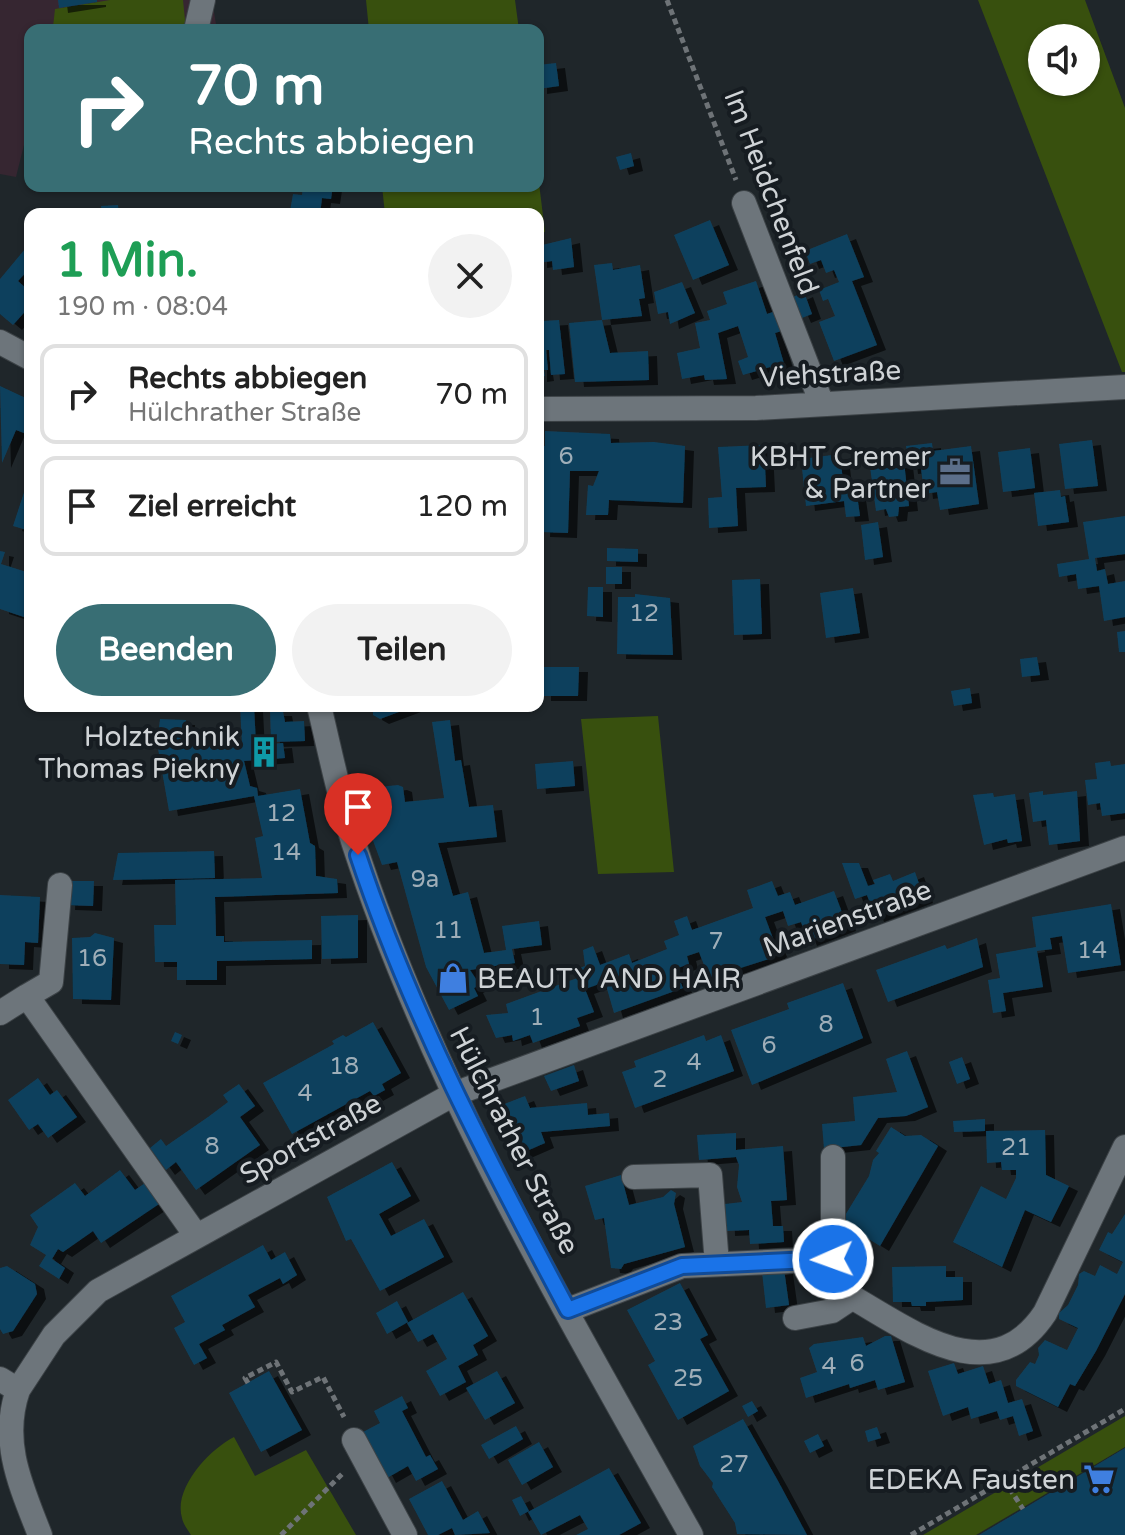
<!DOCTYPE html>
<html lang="de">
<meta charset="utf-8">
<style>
:root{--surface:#fff;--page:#f2f2f2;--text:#222;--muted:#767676;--line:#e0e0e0;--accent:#386e74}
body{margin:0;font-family:"Varela Round",sans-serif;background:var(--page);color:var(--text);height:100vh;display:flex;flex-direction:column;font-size:30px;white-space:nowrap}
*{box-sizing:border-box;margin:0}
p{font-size:26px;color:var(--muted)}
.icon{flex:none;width:44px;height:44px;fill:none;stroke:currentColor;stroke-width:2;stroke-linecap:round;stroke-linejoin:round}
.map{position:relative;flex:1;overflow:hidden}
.panel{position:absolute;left:24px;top:208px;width:520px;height:504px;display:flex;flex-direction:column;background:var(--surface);border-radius:16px;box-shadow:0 2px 6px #0004}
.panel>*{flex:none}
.hud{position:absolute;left:24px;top:24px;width:520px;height:168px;border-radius:16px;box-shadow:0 2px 6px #0004;background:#386e74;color:#fff;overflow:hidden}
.fabs{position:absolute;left:1028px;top:24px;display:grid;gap:16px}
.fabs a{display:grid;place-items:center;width:72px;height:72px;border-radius:50%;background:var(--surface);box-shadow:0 2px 6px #0004;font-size:40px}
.pin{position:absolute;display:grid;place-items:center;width:68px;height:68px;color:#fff;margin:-82px -34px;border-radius:50% 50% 50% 0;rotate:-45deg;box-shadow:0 0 8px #0007}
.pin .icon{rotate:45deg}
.me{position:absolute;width:88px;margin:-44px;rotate:268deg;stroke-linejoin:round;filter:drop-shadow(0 0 6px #0008)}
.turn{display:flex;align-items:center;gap:28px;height:168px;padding:0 32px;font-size:36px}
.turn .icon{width:104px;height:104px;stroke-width:2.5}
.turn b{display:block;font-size:56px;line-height:68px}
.round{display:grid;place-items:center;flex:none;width:84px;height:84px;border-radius:42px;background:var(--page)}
.head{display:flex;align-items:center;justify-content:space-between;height:136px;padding:0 32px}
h1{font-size:48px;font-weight:700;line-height:60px;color:#1e9e55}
.action{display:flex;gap:16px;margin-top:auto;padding:16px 32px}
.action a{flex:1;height:92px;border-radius:48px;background:var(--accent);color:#fff;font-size:32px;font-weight:700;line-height:92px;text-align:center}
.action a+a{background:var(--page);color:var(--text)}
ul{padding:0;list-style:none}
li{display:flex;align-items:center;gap:24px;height:100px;margin:0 16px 12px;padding:0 16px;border:4px solid var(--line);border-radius:16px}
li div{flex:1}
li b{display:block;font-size:30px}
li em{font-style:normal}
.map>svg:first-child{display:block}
.education{fill:#362631}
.green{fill:#38500e;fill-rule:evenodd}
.building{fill:#10405d;filter:url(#shadow)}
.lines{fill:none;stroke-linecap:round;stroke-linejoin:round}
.minor-casing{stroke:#3c4246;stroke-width:26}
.path{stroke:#6e7377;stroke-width:5;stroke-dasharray:6 4;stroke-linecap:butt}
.minor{stroke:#6d757b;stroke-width:24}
.route-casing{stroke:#114b97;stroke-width:20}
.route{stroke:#1a73e8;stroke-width:14}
.labels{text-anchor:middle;stroke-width:8;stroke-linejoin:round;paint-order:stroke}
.number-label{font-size:24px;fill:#9faeb8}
.street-label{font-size:28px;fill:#cfd3d6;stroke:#161c21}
.poi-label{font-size:28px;fill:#cfd3d6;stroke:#161c21;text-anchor:end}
</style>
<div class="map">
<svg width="1125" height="1535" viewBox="0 0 1125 1535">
<defs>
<filter id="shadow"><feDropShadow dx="9" dy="5" stdDeviation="0" flood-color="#0009"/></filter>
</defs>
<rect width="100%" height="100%" fill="#1f262a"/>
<path class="education" d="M0 0H212L217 30H30V121L16 177 0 174Z"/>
<path class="green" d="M110 0H183L186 30 53 27 55 9Z
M366 0H515L519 30H369Z
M978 0H1085L1125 108V372H1122ZM1042 38H1086V82H1042Z
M538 175 545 232 538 233V214H385L382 186H538Z
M658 716 674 872 598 874 581 719Z
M1125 1416V1447L976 1535H923Z
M234 1437 255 1476 306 1450 356 1535H191C188 1530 183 1524 182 1518 173 1488 210 1449 234 1437Z"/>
<path class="building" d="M58 0H97V2L59 8Z
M556 63 559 86 538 89V65Z
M631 153 634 166 620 170 616 157Z
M303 186H333L331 199 322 198 320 214 290 211 293 194 302 195Z
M118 205 119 214H102L101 206Z
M710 220 729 265 693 280 674 235Z
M847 234 864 277 852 281 877 345 834 361 819 322 835 316 828 299 823 301 819 290 839 282 834 270 826 273 821 260 810 264 805 251Z
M571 238 574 267 553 270 552 261 538 263V246Z
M25 249 30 253V268L18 281 30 292V306L13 325 0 314V279Z
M612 263 613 270 640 265 645 298 639 299 642 316 602 320 594 265Z
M756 281 767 314 782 309 788 329 775 333 785 367 772 372 770 367 743 375 738 361 748 357 738 326 718 333 727 379 705 380 704 375 682 379 677 353 700 348 695 323 710 320 707 311 727 304 723 292Z
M682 282 695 313 670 324 668 312 658 314 654 292Z
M804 292 812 314 802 318 793 297Z
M559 320 565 374 551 375 549 350H546L548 370H544L545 376 538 377V327L542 321Z
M602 320 610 353 648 351 649 380 575 382 569 323Z
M0 386 30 400V420L24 433 16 430 2 463Z
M545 431 610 434 611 443 654 442 685 446 683 503 609 500 608 515H586L588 485 593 486 599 471H570L568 533 541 532 543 484H538V446H545Z
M1092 440 1098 486 1065 489 1059 444Z
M932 443 933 451 971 446 979 504 940 510 937 492 924 494 921 468 909 469 906 446Z
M764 445 766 487 736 488 738 526 709 528 708 498 722 497 718 447Z
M1030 448 1035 488 1003 492 998 452Z
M840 454 844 490 856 488 860 516 846 517 844 501 806 506 801 459Z
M904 462 909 506 899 507 898 516 889 517 886 509 876 511 870 467Z
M30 474V531L13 526Z
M1060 490 1061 497 1065 496 1069 522 1038 526 1034 493Z
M1125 516V554L1095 558 1097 571 1105 569 1108 584 1125 581V617L1104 621 1099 586 1078 589 1076 574 1059 577 1057 564 1089 559 1083 522Z
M878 522 883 557 865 560 861 525Z
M607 548 638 549V562L607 561Z
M0 551 5 552 1 564 30 573V619L0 609Z
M606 567H622V584H606Z
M760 579 762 634 734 635 732 580Z
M588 587H603V617L587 616Z
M853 588 860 633 826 638 820 593Z
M635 594 670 598 673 655 617 654 618 597H635Z
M1125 631V652H1119L1117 632Z
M1037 657 1040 675 1022 677 1020 659Z
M542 667H579L578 696H542Z
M970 688 972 703 954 706 951 691Z
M240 706H254L256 745 283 743 285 758 244 761 250 786 257 788 258 796 300 789 310 843 315 846 316 876 337 879 338 893 215 897 216 936H224V942L312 940V959L217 961V980H177V962H155L154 925H176L175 880 262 878 255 838 263 836 254 796 169 811 157 743 160 719 186 720 185 744 242 745Z
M373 706H412V707L380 719 373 715Z
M270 711H283L285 722 304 721 305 741 271 742Z
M450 720 455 761 461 760 469 807 493 805 497 837 438 843 453 896 468 892 484 953 506 950 502 926 539 921 542 945 512 949 515 963 470 970 480 985 474 988 478 996 449 1010 426 967 397 862 382 865 365 819 359 789 398 785 403 787 405 802 444 798 432 722Z
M573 761 575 786 537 789 535 764Z
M1110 761 1111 766 1125 764V813L1102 816 1100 803 1088 805 1085 780 1097 779 1095 763Z
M1043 791V795L1077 791 1080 841 1049 845 1046 820 1033 822 1029 793Z
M993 793 994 797 1015 794 1022 841 1008 843 1007 839 984 845 973 795Z
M214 851 215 878 113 880 118 853Z
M842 863H859L868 886 875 884 873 880 890 874 893 881 915 872 924 898 875 917 867 895 855 899Z
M67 881H94L93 906 66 905Z
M772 881 778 896 790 892 795 905 834 891 847 926 808 941 801 922 788 926 783 911 765 917 778 952 772 958 709 978 699 952 687 956 689 964 675 969 683 988 614 1013 605 982 585 989 594 1012 577 1018 580 1026 533 1043 530 1035 513 1041 512 1035 496 1038 486 1015 508 1013 506 1004 580 977 577 969 585 966 583 950 593 946 600 965 629 954 632 963 667 949 664 941 679 935 674 921 687 916 692 930 753 908 747 890Z
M0 895 40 897 38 943 25 942 24 965 0 964Z
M1111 904 1121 965 1068 973 1062 936 1050 938 1052 949 1037 951 1043 987 1003 993 1006 1011 993 1013 988 980 1000 978 996 954 1036 947 1032 917Z
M358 915V958L322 959 321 916Z
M95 933 114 938 111 1000 73 999 72 938 90 937Z
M977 938 983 967 888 1002 876 970 945 945 947 949Z
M843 983 863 1038 752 1085 731 1030 789 1009 787 1003Z
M373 1022 401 1073 382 1084 385 1090 374 1096 370 1091 292 1134 263 1083 334 1044 332 1041 343 1035 346 1037Z
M175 1032 182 1035 178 1044 171 1041Z
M704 1035 706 1041 721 1035 734 1071 635 1108 622 1072 636 1067 634 1061Z
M907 1051 928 1107 906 1116 878 1118 861 1145 824 1149 822 1124 855 1121 853 1097 897 1092 886 1059Z
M962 1057 970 1079 957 1084 949 1062Z
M574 1065 579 1081 551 1091 544 1076Z
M38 1078 50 1095 57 1090 77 1117 48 1138 38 1124 29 1130 8 1100Z
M239 1084 255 1106 240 1117 260 1145 196 1190 176 1162 166 1170 150 1148 161 1139 166 1146 208 1117 228 1102 223 1095Z
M525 1096 530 1108 587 1103 588 1115 609 1113 610 1126 541 1132 545 1143 522 1153 499 1106Z
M985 1119V1131L954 1132 953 1121Z
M891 1127 905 1136 921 1135 938 1146 880 1246 841 1222 869 1176 873 1160 879 1153 876 1151Z
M1045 1130 1046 1175 1069 1186 1051 1222 1025 1210 1002 1267 953 1242 981 1186 1006 1199 1016 1178V1170H1002L1001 1162 987 1163 986 1131Z
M736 1133V1150L783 1146 787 1200 771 1201 773 1226H783L784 1242 750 1244 749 1230 726 1231 725 1204 742 1202 737 1187 739 1165 736 1157 699 1160 697 1135Z
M392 1162 411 1196 379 1214 391 1236 424 1219 444 1257 380 1291 351 1239 346 1241 327 1197Z
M120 1170 135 1190 145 1183 159 1204 101 1243 93 1231 63 1252 58 1249 52 1259 65 1268 59 1279 39 1266 46 1255 30 1245 38 1227 30 1215 75 1183 85 1196Z
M621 1175 629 1205 663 1197 671 1190 676 1193 674 1204 685 1247 624 1264 621 1269 611 1268 604 1218 595 1220 585 1186Z
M1125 1214V1294L1096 1351 1075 1386 1070 1384 1058 1407 1016 1386V1380L1030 1362 1035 1364 1039 1355 1038 1348 1045 1340 1067 1350 1078 1328 1059 1319V1313L1068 1305 1078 1285 1079 1274 1084 1271 1095 1276 1100 1265 1117 1274 1123 1262 1099 1250 1108 1232 1112 1234Z
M263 1245 271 1260 285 1252 297 1275 283 1284 280 1278 248 1295 255 1307 222 1325 225 1330 199 1344 207 1358 194 1365 174 1328 185 1322 171 1296Z
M7 1266 35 1284 37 1294 13 1331 3 1334 0 1329V1268Z
M946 1266V1277H963V1300L926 1302V1306H912L911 1302H893L892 1267Z
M784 1269 789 1305 766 1308 762 1272Z
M680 1283 708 1335 700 1339 729 1391 678 1420 648 1365 655 1361 627 1310Z
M463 1292 488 1336 473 1345 478 1355 458 1366 466 1382 440 1396 426 1371 447 1359 433 1334 418 1342 407 1323Z
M397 1301 408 1322 387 1334 376 1313Z
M885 1336H891L905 1382 878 1390 875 1380 850 1388 849 1384 806 1398 800 1378 817 1372 809 1348 814 1344 863 1337 866 1346Z
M954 1363 958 1374 983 1366 989 1384 1001 1380 1008 1403 1022 1399 1033 1431 1019 1436 1013 1416 1000 1420 997 1411 971 1419 968 1407 943 1416 928 1371Z
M269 1371 302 1430 261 1452 229 1393Z
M497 1371 515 1403 485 1420 466 1388Z
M402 1396 408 1408 402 1411 426 1457 430 1455 438 1469 416 1481 408 1466 387 1478 363 1432 380 1423 374 1411Z
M752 1401 758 1411 748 1417 742 1406Z
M743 1419 778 1481 807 1535 737 1534 735 1523 712 1487 713 1483 700 1466 693 1446Z
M516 1426 523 1439 489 1459 481 1445Z
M877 1427 881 1438 868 1442 865 1431Z
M818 1434 824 1446 810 1453 804 1441Z
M539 1442 553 1467 522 1485 508 1460Z
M1125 1448V1535H979L1023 1509Z
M609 1468 641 1523 619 1535H576L588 1529 580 1515 541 1535 528 1512Z
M442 1481 463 1520 478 1511 490 1533 455 1535 452 1528 438 1535H428L409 1499Z
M521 1496 529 1511 520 1516 512 1500Z"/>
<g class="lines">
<defs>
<path id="minor" d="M196 30 203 0
M744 203 822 404
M0 342 30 358
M538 409 756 408 1125 387
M319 706C330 751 339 797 353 841 432 1086 566 1311 691 1535
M60 885 51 982 27 996 195 1234
M0 1013 27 996
M833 1157V1259
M634 1177 710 1175 717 1264
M850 1296C910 1330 991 1394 1045 1313L1125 1147
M568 1310 682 1266 833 1259 847 1277V1301L832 1311 795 1318
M0 1379 18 1390C0 1442 21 1486 40 1535
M18 1390 54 1335 98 1291 454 1094 1125 848
M354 1440 405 1535"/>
</defs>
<use href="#minor" class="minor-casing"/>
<path class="path" d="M667 0 736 180
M248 1383 245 1378 276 1362 292 1392 323 1377 344 1417
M1004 1480 1023 1509
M281 1535 344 1472
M911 1535 1125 1409"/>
<use href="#minor" class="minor"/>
</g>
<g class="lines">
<defs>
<path id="route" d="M358 855C411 1015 489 1162 568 1310L682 1266 833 1259"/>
</defs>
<use href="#route" class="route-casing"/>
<use href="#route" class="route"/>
</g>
<defs>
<symbol id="office-bare" viewBox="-9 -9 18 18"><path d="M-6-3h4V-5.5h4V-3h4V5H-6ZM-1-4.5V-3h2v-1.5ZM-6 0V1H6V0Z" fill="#5c6f8a" stroke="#161c21" stroke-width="2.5" paint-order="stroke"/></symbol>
<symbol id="building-bare" viewBox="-9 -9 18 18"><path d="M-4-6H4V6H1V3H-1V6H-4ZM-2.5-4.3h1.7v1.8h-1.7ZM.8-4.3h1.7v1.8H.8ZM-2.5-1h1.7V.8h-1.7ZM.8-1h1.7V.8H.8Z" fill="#0f9aa8" stroke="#161c21" stroke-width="2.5" paint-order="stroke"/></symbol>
<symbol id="shop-bare" viewBox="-9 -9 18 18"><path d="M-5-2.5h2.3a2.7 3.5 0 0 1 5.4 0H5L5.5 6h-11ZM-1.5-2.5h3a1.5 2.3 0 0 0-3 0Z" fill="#3f7fe0" stroke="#161c21" stroke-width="2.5" paint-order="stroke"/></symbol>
<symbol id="supermarket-bare" viewBox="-9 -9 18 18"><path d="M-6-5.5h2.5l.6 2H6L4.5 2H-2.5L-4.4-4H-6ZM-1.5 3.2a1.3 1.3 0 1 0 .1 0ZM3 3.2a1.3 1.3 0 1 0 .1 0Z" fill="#3f7fe0" stroke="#161c21" stroke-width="2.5" paint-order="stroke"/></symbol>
</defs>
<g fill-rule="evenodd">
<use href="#office-bare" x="933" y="450" width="44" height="44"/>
<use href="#building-bare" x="242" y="730" width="44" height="44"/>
<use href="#shop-bare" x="431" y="956" width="44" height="44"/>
<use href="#supermarket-bare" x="1077" y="1457" width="44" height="44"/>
</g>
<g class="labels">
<g class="number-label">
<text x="566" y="464">6</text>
<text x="644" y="621">12</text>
<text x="281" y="821">12</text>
<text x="286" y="860">14</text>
<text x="425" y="887">9a</text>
<text x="448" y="938">11</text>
<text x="716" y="949">7</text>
<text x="1092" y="958">14</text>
<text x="92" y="966">16</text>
<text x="537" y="1025">1</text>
<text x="826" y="1032">8</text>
<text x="769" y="1053">6</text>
<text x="694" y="1070">4</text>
<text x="344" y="1074">18</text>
<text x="660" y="1087">2</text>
<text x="305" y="1101">4</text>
<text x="212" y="1154">8</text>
<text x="1016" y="1155">21</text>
<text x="668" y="1330">23</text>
<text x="857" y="1371">6</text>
<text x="829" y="1374">4</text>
<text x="688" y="1386">25</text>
<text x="734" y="1472">27</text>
</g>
<g class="street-label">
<text transform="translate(772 192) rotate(69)" y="10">Im Heidchenfeld</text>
<text transform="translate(830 373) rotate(-3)" y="10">Viehstraße</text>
<text transform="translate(847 918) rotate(-20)" y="10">Marienstraße</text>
<text transform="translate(310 1138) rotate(-29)" y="10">Sportstraße</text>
<text transform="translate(515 1140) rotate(63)" y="10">Hülchrather Straße</text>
</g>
<g class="poi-label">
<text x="931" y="466">KBHT Cremer<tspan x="931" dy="32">&amp; Partner</tspan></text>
<text x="240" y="746">Holztechnik<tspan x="240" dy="32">Thomas Piekny</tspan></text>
<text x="477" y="988" text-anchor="start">BEAUTY AND HAIR</text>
<text x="1075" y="1489">EDEKA Fausten</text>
</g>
</g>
</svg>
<div class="fabs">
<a><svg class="icon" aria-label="sound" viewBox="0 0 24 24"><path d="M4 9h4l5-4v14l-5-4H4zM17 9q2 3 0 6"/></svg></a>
</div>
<div class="pin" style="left:358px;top:855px;background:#d93025"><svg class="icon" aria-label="arrive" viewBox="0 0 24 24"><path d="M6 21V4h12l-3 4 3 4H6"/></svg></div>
<svg class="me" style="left:833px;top:1259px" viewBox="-20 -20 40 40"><circle r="17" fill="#1a73e8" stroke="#fff" stroke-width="3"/><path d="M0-11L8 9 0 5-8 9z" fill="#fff"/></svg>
<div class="hud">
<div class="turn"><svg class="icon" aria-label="right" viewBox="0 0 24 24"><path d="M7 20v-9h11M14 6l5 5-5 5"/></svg><div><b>70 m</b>Rechts abbiegen</div></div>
</div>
<section class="panel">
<div class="head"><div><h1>1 Min.</h1><p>190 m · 08:04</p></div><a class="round"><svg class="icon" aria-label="close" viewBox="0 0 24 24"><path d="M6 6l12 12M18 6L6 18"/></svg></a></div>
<ul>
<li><svg class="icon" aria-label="right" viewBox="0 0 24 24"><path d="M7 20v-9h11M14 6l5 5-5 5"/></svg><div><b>Rechts abbiegen</b><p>Hülchrather Straße</p></div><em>70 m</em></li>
<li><svg class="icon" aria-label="arrive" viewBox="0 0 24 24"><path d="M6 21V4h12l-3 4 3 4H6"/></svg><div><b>Ziel erreicht</b></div><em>120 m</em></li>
</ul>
<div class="action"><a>Beenden</a><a>Teilen</a></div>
</section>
</div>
